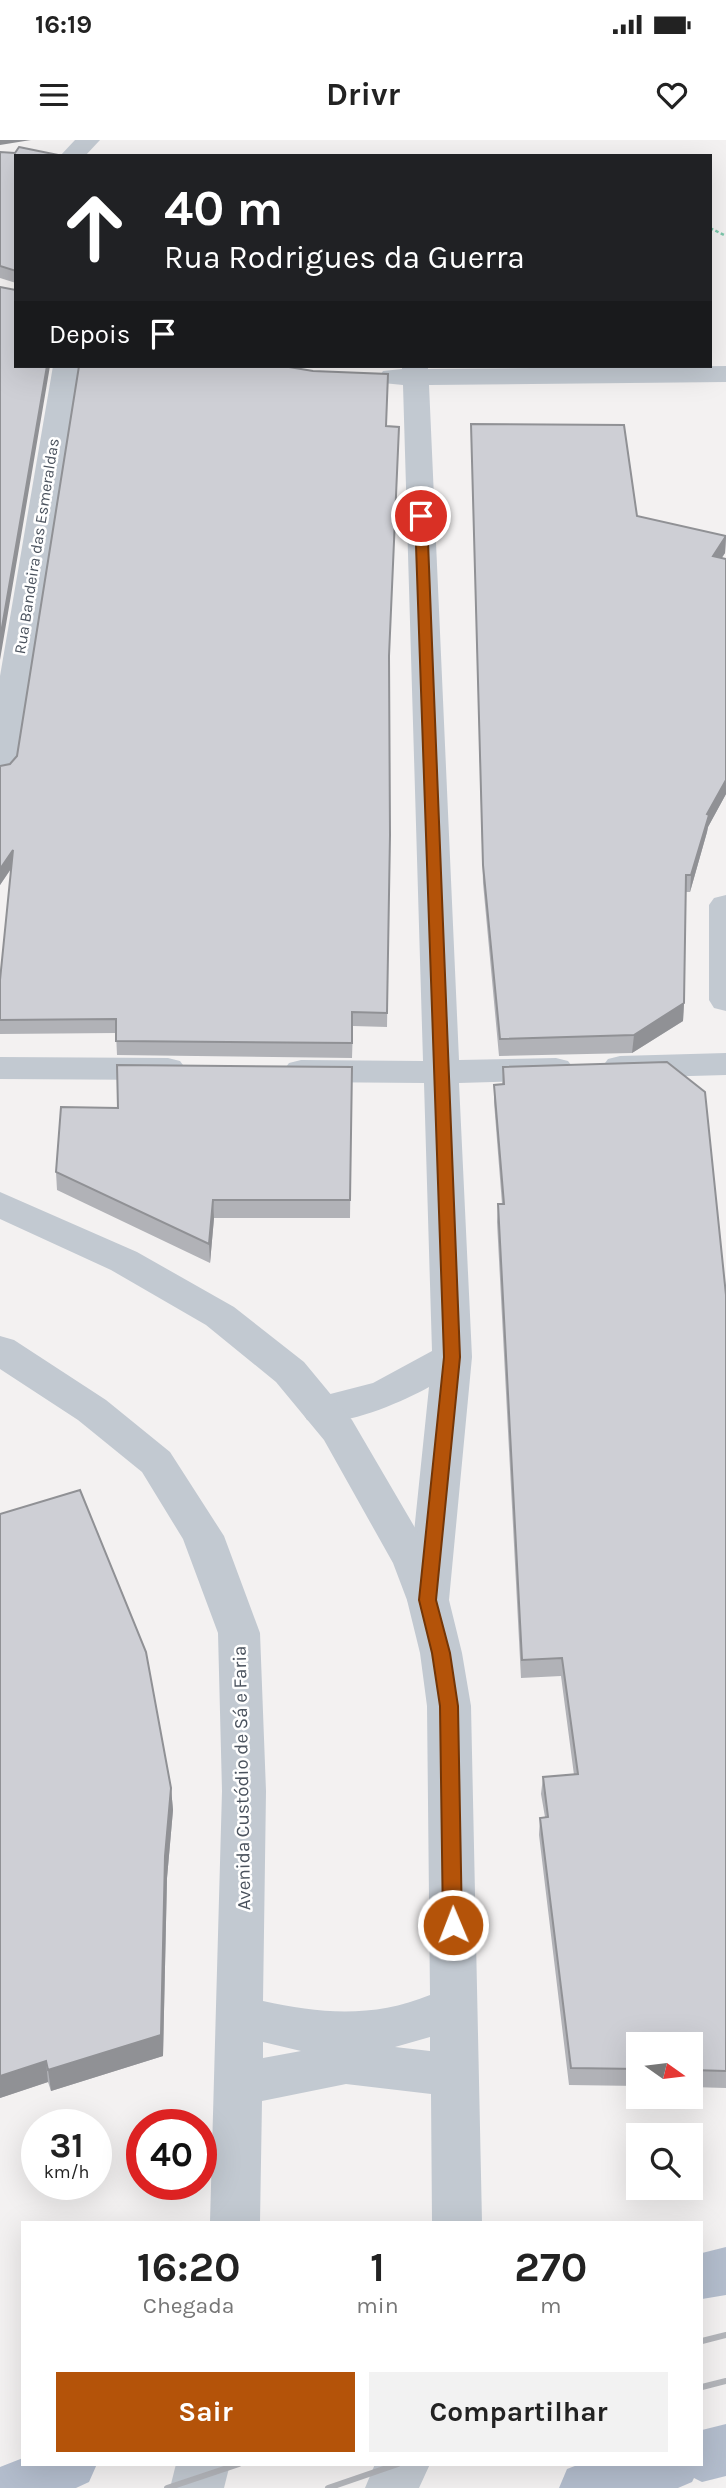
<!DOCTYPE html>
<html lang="pt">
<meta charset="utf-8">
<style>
:root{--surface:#fff;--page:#f2f2f2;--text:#222;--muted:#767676;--accent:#b45309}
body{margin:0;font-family:Karla,sans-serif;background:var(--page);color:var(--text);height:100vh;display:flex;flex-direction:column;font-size:26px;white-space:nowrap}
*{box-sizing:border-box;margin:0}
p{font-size:23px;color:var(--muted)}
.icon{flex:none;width:38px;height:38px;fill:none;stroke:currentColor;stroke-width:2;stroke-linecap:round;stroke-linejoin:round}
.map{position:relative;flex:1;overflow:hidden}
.panel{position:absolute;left:21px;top:2081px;width:682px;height:245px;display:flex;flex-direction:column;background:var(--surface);border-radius:0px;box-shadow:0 7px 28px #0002}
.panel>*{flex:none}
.guide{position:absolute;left:14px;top:14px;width:698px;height:214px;border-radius:0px;box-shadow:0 7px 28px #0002;background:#202124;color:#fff;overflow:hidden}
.needle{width:46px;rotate:104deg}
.controls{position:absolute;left:626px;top:1892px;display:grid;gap:14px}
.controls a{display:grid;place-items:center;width:77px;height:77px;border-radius:0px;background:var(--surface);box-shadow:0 7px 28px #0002;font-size:35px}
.speed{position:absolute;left:21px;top:1969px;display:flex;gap:14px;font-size:35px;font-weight:700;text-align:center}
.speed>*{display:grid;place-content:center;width:91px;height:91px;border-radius:50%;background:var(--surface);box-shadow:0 7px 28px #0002;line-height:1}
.speed small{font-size:18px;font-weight:400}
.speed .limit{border:10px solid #d22;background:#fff;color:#111}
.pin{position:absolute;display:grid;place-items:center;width:60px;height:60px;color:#fff;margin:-30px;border:4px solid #fff;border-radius:50%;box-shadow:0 2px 7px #0007}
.me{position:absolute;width:77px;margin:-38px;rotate:359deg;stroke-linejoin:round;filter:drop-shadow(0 0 5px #0008)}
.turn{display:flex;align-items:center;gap:24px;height:147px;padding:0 35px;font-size:32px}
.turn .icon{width:91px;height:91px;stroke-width:2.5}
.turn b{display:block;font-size:49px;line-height:60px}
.then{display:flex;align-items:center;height:66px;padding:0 35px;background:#0003;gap:14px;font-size:26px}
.eta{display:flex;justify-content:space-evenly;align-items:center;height:119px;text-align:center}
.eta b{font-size:42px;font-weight:700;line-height:49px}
.primary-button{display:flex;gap:14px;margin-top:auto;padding:14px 35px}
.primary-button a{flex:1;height:80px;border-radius:0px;background:var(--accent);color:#fff;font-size:28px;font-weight:700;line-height:80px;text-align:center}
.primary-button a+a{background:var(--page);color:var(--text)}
.status{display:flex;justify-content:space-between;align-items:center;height:49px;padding:0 35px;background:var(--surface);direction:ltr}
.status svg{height:19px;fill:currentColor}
header{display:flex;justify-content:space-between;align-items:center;height:91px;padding:0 35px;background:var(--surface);font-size:32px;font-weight:700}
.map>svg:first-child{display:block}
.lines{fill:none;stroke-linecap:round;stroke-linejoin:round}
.path{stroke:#7dc8ac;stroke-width:2.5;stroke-dasharray:3.5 2.5;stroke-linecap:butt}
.pedestrian{fill:#c2c9d1;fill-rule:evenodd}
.minor{fill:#c2c9d1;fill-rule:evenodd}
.tertiary{fill:#c2c9d1;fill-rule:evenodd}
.primary{fill:#b3bdcd;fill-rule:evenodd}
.rail{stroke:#b3b5ba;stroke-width:6}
.wall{fill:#b1b2b7}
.shaded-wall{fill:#909195}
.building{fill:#cecfd5;stroke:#909195;stroke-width:2}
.route{fill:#b45309;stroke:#753606;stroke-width:2}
.labels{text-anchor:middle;stroke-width:5;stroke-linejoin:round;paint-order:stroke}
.far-street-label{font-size:16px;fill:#4a525d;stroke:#fff}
.street-label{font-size:19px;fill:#4a525d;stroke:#fff}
</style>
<div class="status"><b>16:19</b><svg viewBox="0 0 49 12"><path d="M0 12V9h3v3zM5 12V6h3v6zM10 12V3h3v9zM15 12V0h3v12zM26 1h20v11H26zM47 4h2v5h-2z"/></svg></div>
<header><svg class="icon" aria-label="menu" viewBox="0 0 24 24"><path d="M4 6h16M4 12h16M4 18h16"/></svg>Drivr<svg class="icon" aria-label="heart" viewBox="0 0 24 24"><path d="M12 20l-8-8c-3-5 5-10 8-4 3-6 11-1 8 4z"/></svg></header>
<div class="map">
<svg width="726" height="2348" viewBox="0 0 726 2348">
<rect width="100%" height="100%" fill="#f3f1f1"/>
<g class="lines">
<path class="path" d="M710 88 726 96"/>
<path class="pedestrian" d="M75 0H100L85 16H60Z"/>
<path class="minor" d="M53 226H79L16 628 11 635 0 637V536Z
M402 226H428V229L726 226V242L429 245 459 920 556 918 568 921 574 929 568 937 556 940 459 943 472 1217 449 1460 443 1471 428 1476 413 1471 407 1460 429 1247C400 1263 339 1290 307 1280L301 1270 307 1260 373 1243 432 1211 424 943 301 942 289 939 283 931 289 923 301 920 423 921 403 245 383 243 379 237 383 231 402 229Z
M726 755V871L714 868 709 860V765L714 758Z
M726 913V935L620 938 608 935 602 927 608 919 620 916Z
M0 917 168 918 180 921 186 929 180 937 168 940 0 939Z"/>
<path class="tertiary" d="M0 1052 137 1112 234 1167 304 1222 352 1280 435 1422 449 1460 462 1513 471 1566 482 2082H432L431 1954 346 1944 262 1961 260 2082H210L222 1651 218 1493 183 1399 142 1332 78 1280 0 1229V1196L14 1200 106 1260 170 1312 224 1396 260 1493 266 1651 263 1861C321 1874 374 1878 430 1855L427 1566 420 1513 407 1460 393 1423 324 1300 276 1242 206 1185 111 1130 0 1079ZM430 1897V1911L395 1907ZM263 1902 301 1911 263 1918Z
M176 2324H230L224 2348H170Z
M375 2324H430L419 2348H365Z"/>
<path class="primary" d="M726 2107V2155L702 2159V2113Z
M726 2284V2336L702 2342 694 2338 692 2342 678 2348H559L567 2329 580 2324H702V2290Z
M23 2318V2324H97L89 2342 76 2348H0V2327Z"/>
<path class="rail" d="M702 2201 726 2195
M702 2247 726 2241
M167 2348 239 2324
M328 2348 398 2324"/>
</g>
<path class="wall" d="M0 12 16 16V143L0 138Z
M471 284 637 376 726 396 725 413 722 418 726 419V654L708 687 707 692 690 752H686L684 863 683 881 632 913 499 916 483 743Z
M387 286 390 695 387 887 353 886 352 918 117 915 116 893 0 894V840L11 729 0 745V626L10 624Z
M352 927 350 1078H214L210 1123 57 1050 56 1032 118 968Z
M503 927 726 1155V1948L691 1947V1904H639V1946L569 1945 539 1695 540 1678 545 1677 541 1654 543 1637 574 1635 561 1536 521 1538 497 1082 498 1064H502L494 962V945L502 944Z
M0 1374 171 1648 173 1670 167 1738 163 1916 51 1951 48 1942 0 1958Z"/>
<path class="shaded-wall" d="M0 0H31L0 5Z
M47 226H50L0 520V499Z
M726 397 725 413 711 432 713 416Z
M726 640V654L708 687 707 692 690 752 691 735 707 674Z
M13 710 14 724 0 745V729Z
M684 863 683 881 632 913 634 895Z
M213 1060 214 1078 210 1123 209 1104Z
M171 1648 173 1670 167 1738 163 1916 51 1951 48 1930Z
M46 1921 48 1942 0 1958V1936Z"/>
<path class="building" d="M19 7 63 16H16V131L0 126V12L15 13Z
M0 147 16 150V226H47L0 499Z
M79 226H283L313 231 388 234 386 286 399 287 389 516 390 695 387 873 352 872V903L116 901V879L0 880V840L13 710 0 729V626L10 624 17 616Z
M471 284 624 285 637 376 726 396 713 416 726 419V640L707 674 709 675 691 735H686L684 863 634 895 500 899 483 725Z
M667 922 705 952 726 1155V1931L691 1930V1904H639V1929L571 1928 540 1678 548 1677 543 1637 578 1634 562 1518 522 1520 498 1064H504L494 945 504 944 503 927Z
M117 925 352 927 350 1060H213L209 1104 56 1032 61 967 118 968Z
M80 1350 146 1512 171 1648 165 1716 161 1895 48 1930 46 1921 0 1936V1374Z"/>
<path class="route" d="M421 373 427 376 460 1217 436 1460 450 1513 458 1566 462 1785 459 1791 453 1793 446 1791 443 1785 440 1566 432 1513 419 1460 444 1217 415 376Z"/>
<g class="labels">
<g class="far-street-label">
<text transform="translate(36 406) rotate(-81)" y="6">Rua Bandeira das Esmeraldas</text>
</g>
<g class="street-label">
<text transform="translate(241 1638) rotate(-91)" y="7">Avenida Custódio de Sá e Faria</text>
</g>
</g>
</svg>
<div class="controls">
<a><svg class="needle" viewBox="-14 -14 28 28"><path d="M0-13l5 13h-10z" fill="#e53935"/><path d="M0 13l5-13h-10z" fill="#767676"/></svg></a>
<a><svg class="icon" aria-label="search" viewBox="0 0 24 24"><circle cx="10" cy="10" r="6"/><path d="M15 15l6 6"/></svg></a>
</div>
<div class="speed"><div>31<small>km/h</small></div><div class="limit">40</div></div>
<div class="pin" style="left:421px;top:376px;background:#d93025"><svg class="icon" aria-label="arrive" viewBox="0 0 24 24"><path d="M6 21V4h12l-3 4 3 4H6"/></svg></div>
<svg class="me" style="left:453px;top:1785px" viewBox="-20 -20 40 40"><circle r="17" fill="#b45309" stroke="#fff" stroke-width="3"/><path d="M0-11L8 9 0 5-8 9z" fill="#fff"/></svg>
<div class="guide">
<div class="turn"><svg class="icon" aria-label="ahead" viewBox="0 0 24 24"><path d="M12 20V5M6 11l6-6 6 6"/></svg><div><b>40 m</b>Rua Rodrigues da Guerra</div></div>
<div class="then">Depois<svg class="icon" aria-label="arrive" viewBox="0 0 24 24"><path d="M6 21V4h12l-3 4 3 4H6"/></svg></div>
</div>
<section class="panel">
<div class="eta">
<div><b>16:20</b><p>Chegada</p></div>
<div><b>1</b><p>min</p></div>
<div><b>270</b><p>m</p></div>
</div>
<div class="primary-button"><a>Sair</a><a>Compartilhar</a></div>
</section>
</div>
